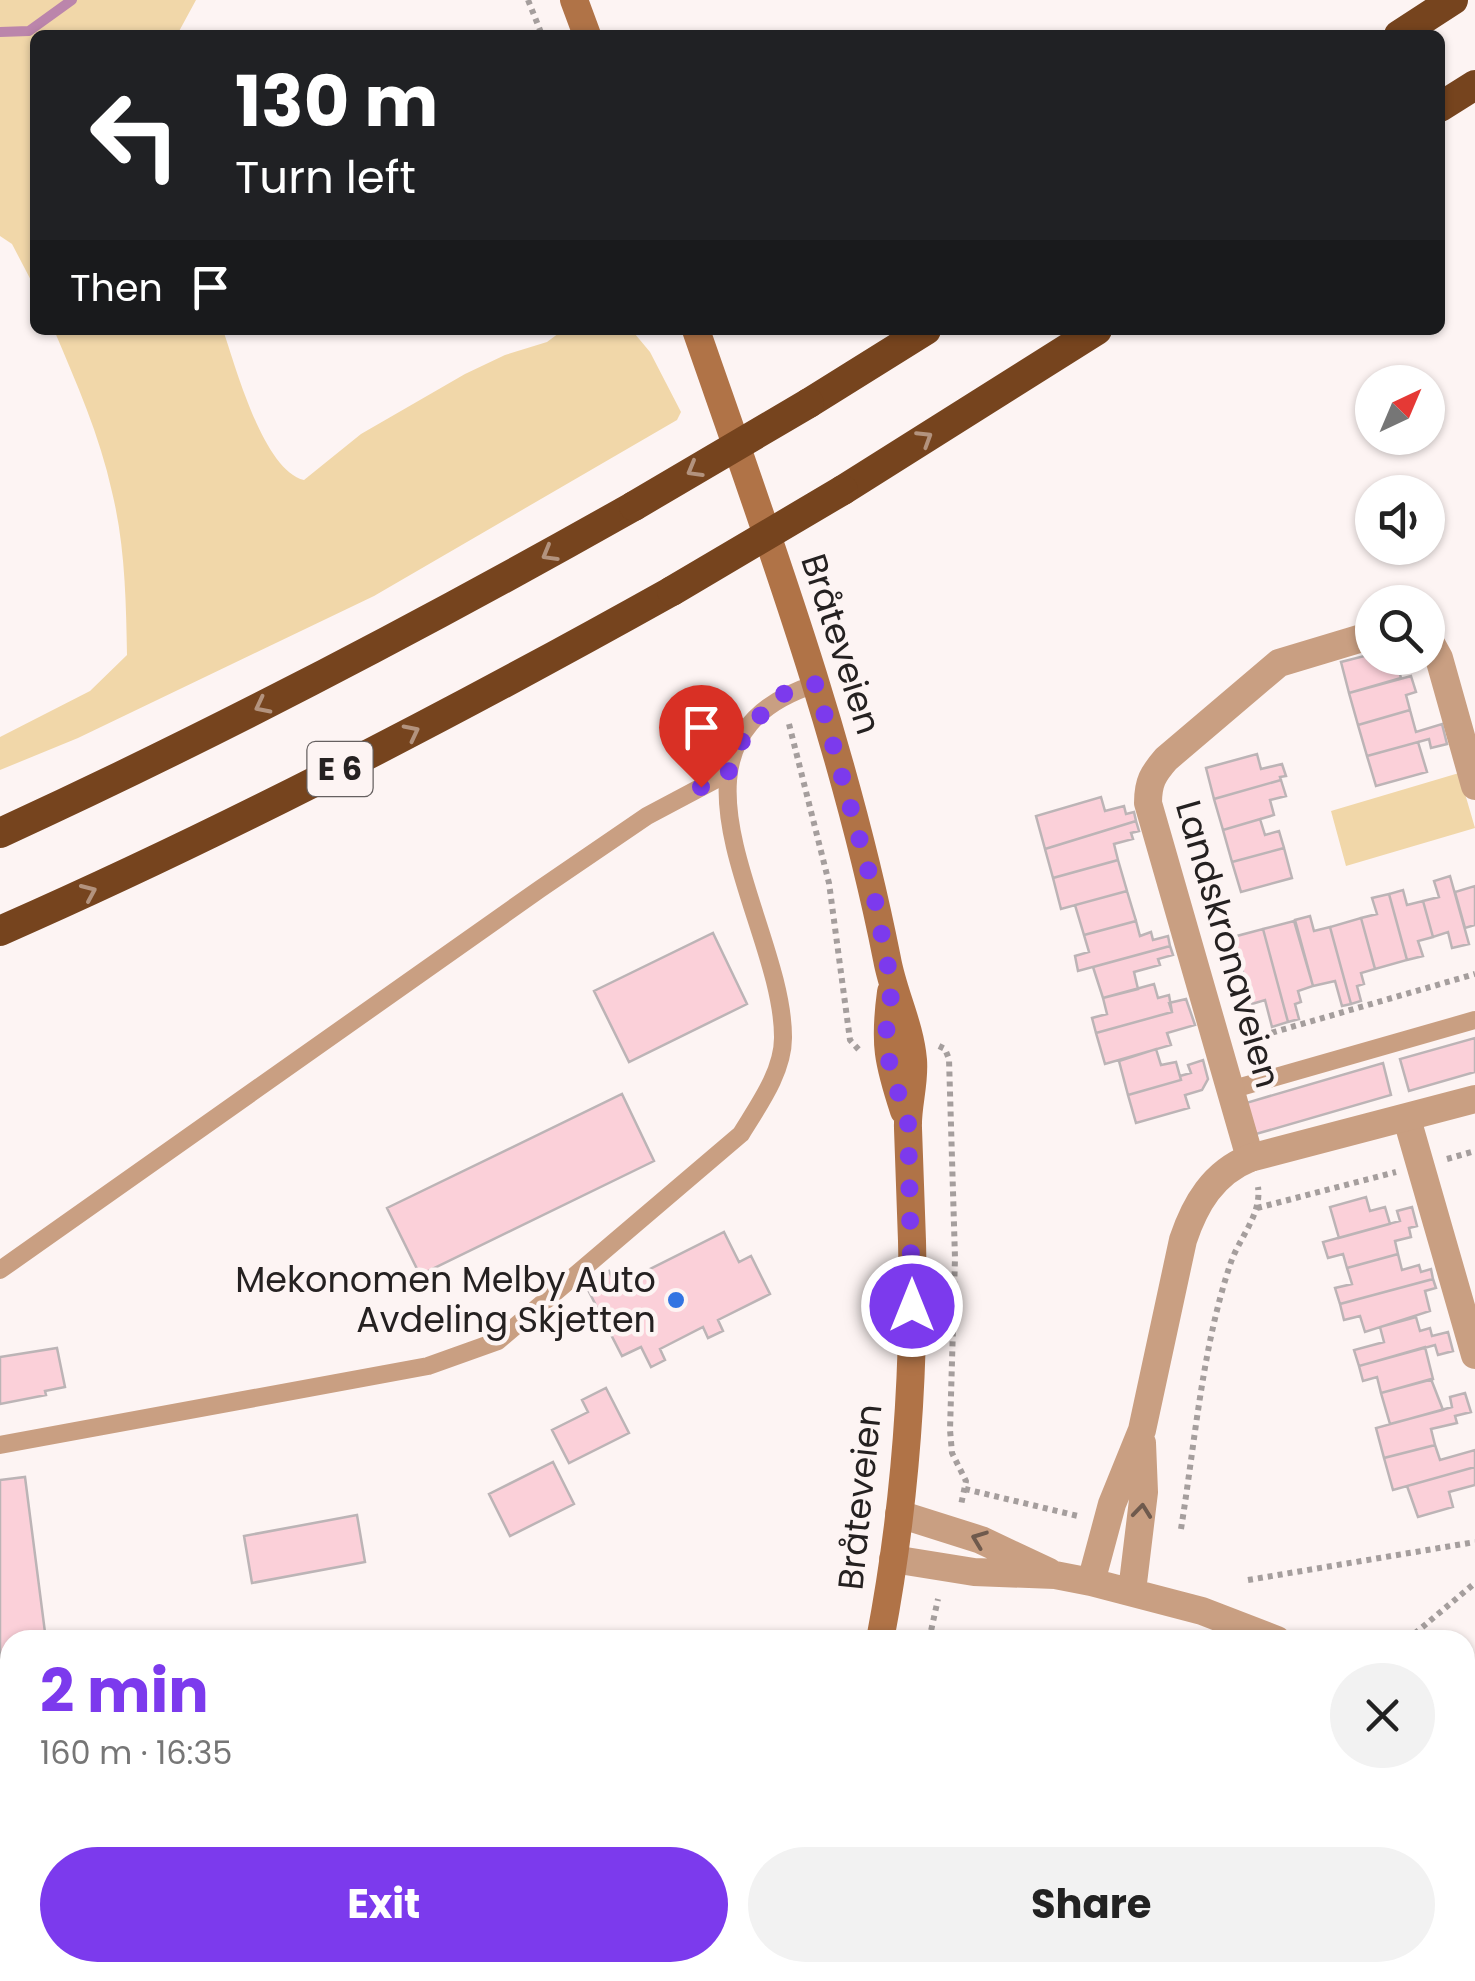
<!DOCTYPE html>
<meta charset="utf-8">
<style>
:root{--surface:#fff;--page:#f2f2f2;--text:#222;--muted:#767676;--accent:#7c3aed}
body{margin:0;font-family:Poppins,sans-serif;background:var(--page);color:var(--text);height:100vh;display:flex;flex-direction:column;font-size:38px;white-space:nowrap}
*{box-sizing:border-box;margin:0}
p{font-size:32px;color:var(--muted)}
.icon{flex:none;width:55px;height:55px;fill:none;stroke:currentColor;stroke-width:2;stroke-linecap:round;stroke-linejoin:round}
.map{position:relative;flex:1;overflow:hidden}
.sheet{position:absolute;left:0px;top:1630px;width:1475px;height:352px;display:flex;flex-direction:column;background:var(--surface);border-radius:30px 30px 0 0;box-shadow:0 2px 8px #0004}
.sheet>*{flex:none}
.banner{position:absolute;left:30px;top:30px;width:1415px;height:305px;border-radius:15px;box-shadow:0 2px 8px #0004;background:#202124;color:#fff;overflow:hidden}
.needle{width:65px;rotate:44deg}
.tools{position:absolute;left:1355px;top:365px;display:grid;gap:20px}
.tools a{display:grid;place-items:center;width:90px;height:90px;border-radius:50%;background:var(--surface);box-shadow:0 2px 8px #0004;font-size:50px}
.pin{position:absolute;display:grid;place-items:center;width:85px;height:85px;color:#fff;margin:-102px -42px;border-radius:50% 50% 50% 0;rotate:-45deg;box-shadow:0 0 10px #0007}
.pin .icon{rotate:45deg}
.me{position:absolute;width:110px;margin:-55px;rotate:0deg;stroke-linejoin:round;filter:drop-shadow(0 0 8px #0008)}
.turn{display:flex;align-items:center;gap:35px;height:210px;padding:0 40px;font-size:45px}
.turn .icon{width:130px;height:130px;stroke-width:2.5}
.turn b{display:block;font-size:70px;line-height:85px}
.then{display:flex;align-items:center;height:95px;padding:0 40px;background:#0003;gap:20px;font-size:38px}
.round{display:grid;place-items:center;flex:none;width:105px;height:105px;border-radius:52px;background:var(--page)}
.head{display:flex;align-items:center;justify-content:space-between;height:170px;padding:0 40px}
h1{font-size:60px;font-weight:700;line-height:75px;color:var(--accent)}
.primary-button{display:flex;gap:20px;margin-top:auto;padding:20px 40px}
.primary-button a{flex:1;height:115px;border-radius:60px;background:var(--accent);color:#fff;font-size:40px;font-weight:700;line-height:115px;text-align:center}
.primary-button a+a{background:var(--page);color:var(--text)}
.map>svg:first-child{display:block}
.green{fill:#f1d7a9}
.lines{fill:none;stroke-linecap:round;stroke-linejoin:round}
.stream{stroke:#bb85ab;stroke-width:10}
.building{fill:#fbd0d9;stroke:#bcb4b6;stroke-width:2.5}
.path{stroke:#a59e9d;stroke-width:6;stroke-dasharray:5 5;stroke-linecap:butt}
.service{stroke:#c99f82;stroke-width:18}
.minor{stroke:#c99f82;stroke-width:28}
.tertiary{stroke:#c99f82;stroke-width:28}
.secondary{stroke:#b07347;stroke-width:28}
.motorway{stroke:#76441e;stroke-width:30}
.motorway-bridge{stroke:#76441e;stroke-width:30}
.oneway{stroke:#b3937e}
.oneway2{stroke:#6f5a4d}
.route{stroke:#7c3aed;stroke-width:18;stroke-dasharray:0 32.4}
.poi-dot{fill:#3374e2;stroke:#fdf4f3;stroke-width:4}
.labels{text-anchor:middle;stroke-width:9;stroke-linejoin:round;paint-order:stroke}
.shield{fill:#fdf4f3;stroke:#666060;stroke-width:2.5}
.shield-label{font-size:32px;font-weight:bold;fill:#252121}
.street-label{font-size:35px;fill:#252121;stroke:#fdf4f3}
.poi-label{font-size:35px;fill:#252121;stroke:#fdf4f3;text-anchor:end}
</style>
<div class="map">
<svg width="1475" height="1981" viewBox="0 0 1475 1981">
<rect width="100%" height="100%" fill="#fdf4f3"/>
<path class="green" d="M0 0H196L177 35H35V288L12 244 0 236Z
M54 330H223C236 367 263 470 304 480L361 434 465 374 505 355 547 342 563 330H624L635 334 650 352 681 412 677 420 374 596 78 738 0 770V737L90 691 127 655C126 600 125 545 112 492 100 436 76 382 54 330Z
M1459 773 1475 828 1346 866 1331 811Z
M915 1972H1156V1973L1155 1981H914Z"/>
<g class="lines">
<path class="stream" d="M0 32 29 31 72 0"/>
</g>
<path class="building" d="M1372 654V658H1395L1401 678 1349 693 1341 662Z
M1411 676 1416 692 1406 695 1410 710 1358 725 1349 693Z
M1410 710 1416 732 1442 724 1447 744 1431 748 1429 739 1367 756 1358 725Z
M1418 742 1427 772 1376 786 1367 756Z
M1257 754 1261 769 1282 764 1286 776 1280 777 1281 780 1214 799 1206 768Z
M1281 780 1286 796 1270 800 1274 815 1223 830 1214 799Z
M1101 797 1105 811 1124 806 1126 814 1134 812 1136 821 1045 849 1036 816Z
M1260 819 1265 835 1279 831 1284 848 1232 862 1223 830Z
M1136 821 1139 831 1131 833 1133 839 1114 844 1118 860 1053 878 1045 849Z
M1284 848 1292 878 1241 892 1232 862Z
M1118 860 1127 891 1061 909 1053 878Z
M1450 876 1469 944 1452 948 1448 932 1433 937 1423 901 1439 897 1434 881Z
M1475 886V925L1465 928 1455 892Z
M1403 890 1407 905 1423 901 1433 937 1418 941 1423 956 1407 960 1389 894Z
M1127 891 1136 921 1084 935 1075 905Z
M1389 894 1407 960 1375 969 1361 918 1377 914 1372 898Z
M1310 916 1314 931 1330 927 1351 1004 1342 1006 1335 981 1313 986 1295 920Z
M1361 918 1375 969 1361 973 1364 984 1357 986 1361 1001 1351 1004 1330 927Z
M1136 921 1140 936 1151 932 1153 940 1168 936 1170 946 1078 971 1075 956 1089 952 1084 935Z
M1294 921 1313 986 1298 991 1301 1002 1295 1004 1299 1019 1288 1022 1263 929Z
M1263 929 1288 1022 1272 1027 1265 1000 1252 1004 1233 937Z
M713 933 747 1004 629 1062 594 991Z
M1170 946 1173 955 1158 959 1160 965 1134 972 1138 989 1103 998 1093 967Z
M1154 984 1158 998 1169 995 1172 1012 1096 1033 1092 1018 1107 1014 1103 998Z
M1186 999 1195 1025 1167 1033 1171 1045 1105 1064 1096 1033 1172 1012 1169 1003Z
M1475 1038V1072L1409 1091 1400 1059Z
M1156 1049 1161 1065 1176 1062 1181 1080 1128 1095 1119 1061Z
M1203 1060 1208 1079 1202 1090 1185 1095 1189 1108 1136 1123 1128 1095 1181 1080 1180 1076 1191 1073 1188 1065Z
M1383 1063 1391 1095 1256 1134 1246 1103Z
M622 1094 654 1161 420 1275 387 1208Z
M1366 1197 1370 1211 1385 1207 1390 1224 1339 1238 1330 1207Z
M1412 1207 1417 1226 1409 1228 1411 1237 1395 1241 1398 1254 1347 1268 1343 1254 1328 1258 1323 1242 1400 1221 1397 1211Z
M724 1232 739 1262 751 1256 770 1294 718 1320 723 1331 708 1338 703 1327 660 1349 665 1360 651 1367 641 1347 622 1356 585 1284 609 1271 616 1286Z
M1398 1254 1402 1270 1419 1265 1421 1272 1431 1269 1433 1279 1340 1304 1335 1288 1352 1284 1347 1268Z
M1433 1279 1436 1288 1425 1291 1430 1311 1365 1332 1360 1316 1344 1320 1340 1304Z
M1416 1317 1420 1331 1430 1328 1432 1336 1448 1332 1453 1351 1438 1355 1435 1345 1359 1366 1354 1350 1384 1342 1380 1327Z
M1425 1347 1433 1379 1381 1393 1377 1377 1363 1381 1359 1366Z
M57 1348 65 1387 45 1391 46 1395 0 1404V1357Z
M1431 1379 1443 1410 1390 1424 1381 1393Z
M606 1388 629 1433 569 1463 552 1430 588 1412 582 1400Z
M1465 1393 1471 1412 1455 1416 1457 1423 1431 1429 1435 1445 1384 1458 1376 1428 1452 1407 1450 1397Z
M1435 1445 1440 1460 1475 1450V1467L1393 1490 1384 1458Z
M553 1462 574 1504 510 1536 489 1494Z
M1475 1467V1485L1449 1492 1453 1507 1418 1517 1407 1486Z
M25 1477 46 1640H10V1665L0 1667V1480Z
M357 1515 365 1562 252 1583 244 1536Z"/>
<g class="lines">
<path class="path" d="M528 0 542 35
M789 724 829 883 850 1040 860 1051
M1243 1041 1475 974
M939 1046 945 1049 949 1059 955 1258 950 1430 952 1453 966 1481 961 1505
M1447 1159 1475 1151
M1257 1208 1396 1172
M965 1489 1078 1516
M1181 1529C1195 1442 1202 1349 1230 1265 1238 1239 1262 1215 1258 1187
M1248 1580 1475 1542
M929 1640 938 1599
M1407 1640 1475 1583
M1310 1972 1311 1981
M855 1981 857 1972
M1191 1981 1193 1972"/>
<path class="service" d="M1230 1090 1475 1020
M0 1270 540 889 647 816 728 773
M0 1445 428 1366 498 1341 741 1134C758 1106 783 1072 783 1038 784 922 638 740 816 684"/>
<path class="minor" d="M1428 638 1439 658 1475 786
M1407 1119 1475 1355
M1250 1158 1148 803C1148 782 1153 774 1166 759L1279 663 1372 635"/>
<path class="tertiary" d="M899 1514 981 1540 1049 1572
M893 1559 974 1572 1055 1575 1091 1582 1202 1611 1277 1640
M1091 1582 1112 1504 1142 1430 1183 1240C1195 1204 1213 1173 1250 1158L1475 1099
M1132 1591 1144 1492 1142 1443
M1465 1749 1475 1756"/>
<path class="secondary" d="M574 0 587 35
M696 330C768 537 844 743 887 959 893 993 910 1025 913 1060 915 1083 907 1106 908 1128 909 1166 911 1204 912 1241 915 1374 905 1509 880 1640
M891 992C884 1044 888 1062 904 1111
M804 1981 806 1972"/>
<path class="motorway" d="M1399 35 1453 0
M1440 107 1475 85
M809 403 926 330
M843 490 1097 330
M0 833C216 734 427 623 634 506
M0 931C230 830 452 714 672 591"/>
<path class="motorway-bridge" d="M634 506 809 403
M672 591 843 490"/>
</g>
<defs><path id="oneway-chevron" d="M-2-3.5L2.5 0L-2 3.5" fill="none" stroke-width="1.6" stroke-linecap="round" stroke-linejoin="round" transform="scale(2.5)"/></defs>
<g class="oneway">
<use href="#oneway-chevron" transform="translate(925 438) rotate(-32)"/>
<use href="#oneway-chevron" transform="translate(694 470) rotate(150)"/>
<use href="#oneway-chevron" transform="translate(549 554) rotate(150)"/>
<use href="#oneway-chevron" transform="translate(262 706) rotate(153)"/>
<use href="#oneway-chevron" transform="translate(412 732) rotate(-27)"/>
<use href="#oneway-chevron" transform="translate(89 892) rotate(-24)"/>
</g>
<g class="oneway2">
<use href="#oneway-chevron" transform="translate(1142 1511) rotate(-84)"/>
<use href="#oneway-chevron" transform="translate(979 1539) rotate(-159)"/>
</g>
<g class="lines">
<path class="route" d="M701 787 728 773 745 734 770 704 783 694 816 684 871 880 892 987 886 1033 890 1068 908 1122 912 1306"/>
</g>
<circle class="poi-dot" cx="676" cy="1300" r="10"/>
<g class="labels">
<rect class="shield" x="307.5" y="742" width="65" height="54" rx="8"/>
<g class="shield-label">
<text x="340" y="780">E 6</text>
</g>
<g class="street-label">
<text transform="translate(841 644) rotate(72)" y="12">Bråteveien</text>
<text transform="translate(1228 944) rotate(74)" y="12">Landskronaveien</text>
<text transform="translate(860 1497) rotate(-84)" y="12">Bråteveien</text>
</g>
<g class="poi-label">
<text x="656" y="1292">Mekonomen Melby Auto<tspan x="656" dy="40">Avdeling Skjetten</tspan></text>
</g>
</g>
</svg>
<div class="tools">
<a><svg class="needle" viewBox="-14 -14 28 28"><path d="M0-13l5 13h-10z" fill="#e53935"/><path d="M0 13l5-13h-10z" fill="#767676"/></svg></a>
<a><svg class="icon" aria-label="sound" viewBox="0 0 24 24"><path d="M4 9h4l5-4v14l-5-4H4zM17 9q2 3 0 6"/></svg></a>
<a><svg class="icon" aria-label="search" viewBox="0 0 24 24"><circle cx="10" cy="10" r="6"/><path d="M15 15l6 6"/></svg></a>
</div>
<div class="pin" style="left:701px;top:787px;background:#d93025"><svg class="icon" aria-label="arrive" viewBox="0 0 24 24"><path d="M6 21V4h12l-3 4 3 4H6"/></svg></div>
<svg class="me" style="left:912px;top:1306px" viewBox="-20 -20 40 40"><circle r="17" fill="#7c3aed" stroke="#fff" stroke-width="3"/><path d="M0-11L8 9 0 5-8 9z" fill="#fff"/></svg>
<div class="banner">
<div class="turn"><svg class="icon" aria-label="left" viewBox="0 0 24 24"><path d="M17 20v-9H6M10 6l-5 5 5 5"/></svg><div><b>130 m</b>Turn left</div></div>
<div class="then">Then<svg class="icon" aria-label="arrive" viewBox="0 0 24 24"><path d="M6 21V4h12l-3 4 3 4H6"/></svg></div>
</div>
<section class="sheet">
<div class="head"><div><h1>2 min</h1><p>160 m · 16:35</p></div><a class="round"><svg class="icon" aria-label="close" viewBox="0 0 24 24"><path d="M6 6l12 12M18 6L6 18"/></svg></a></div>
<div class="primary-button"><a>Exit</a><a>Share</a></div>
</section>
</div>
